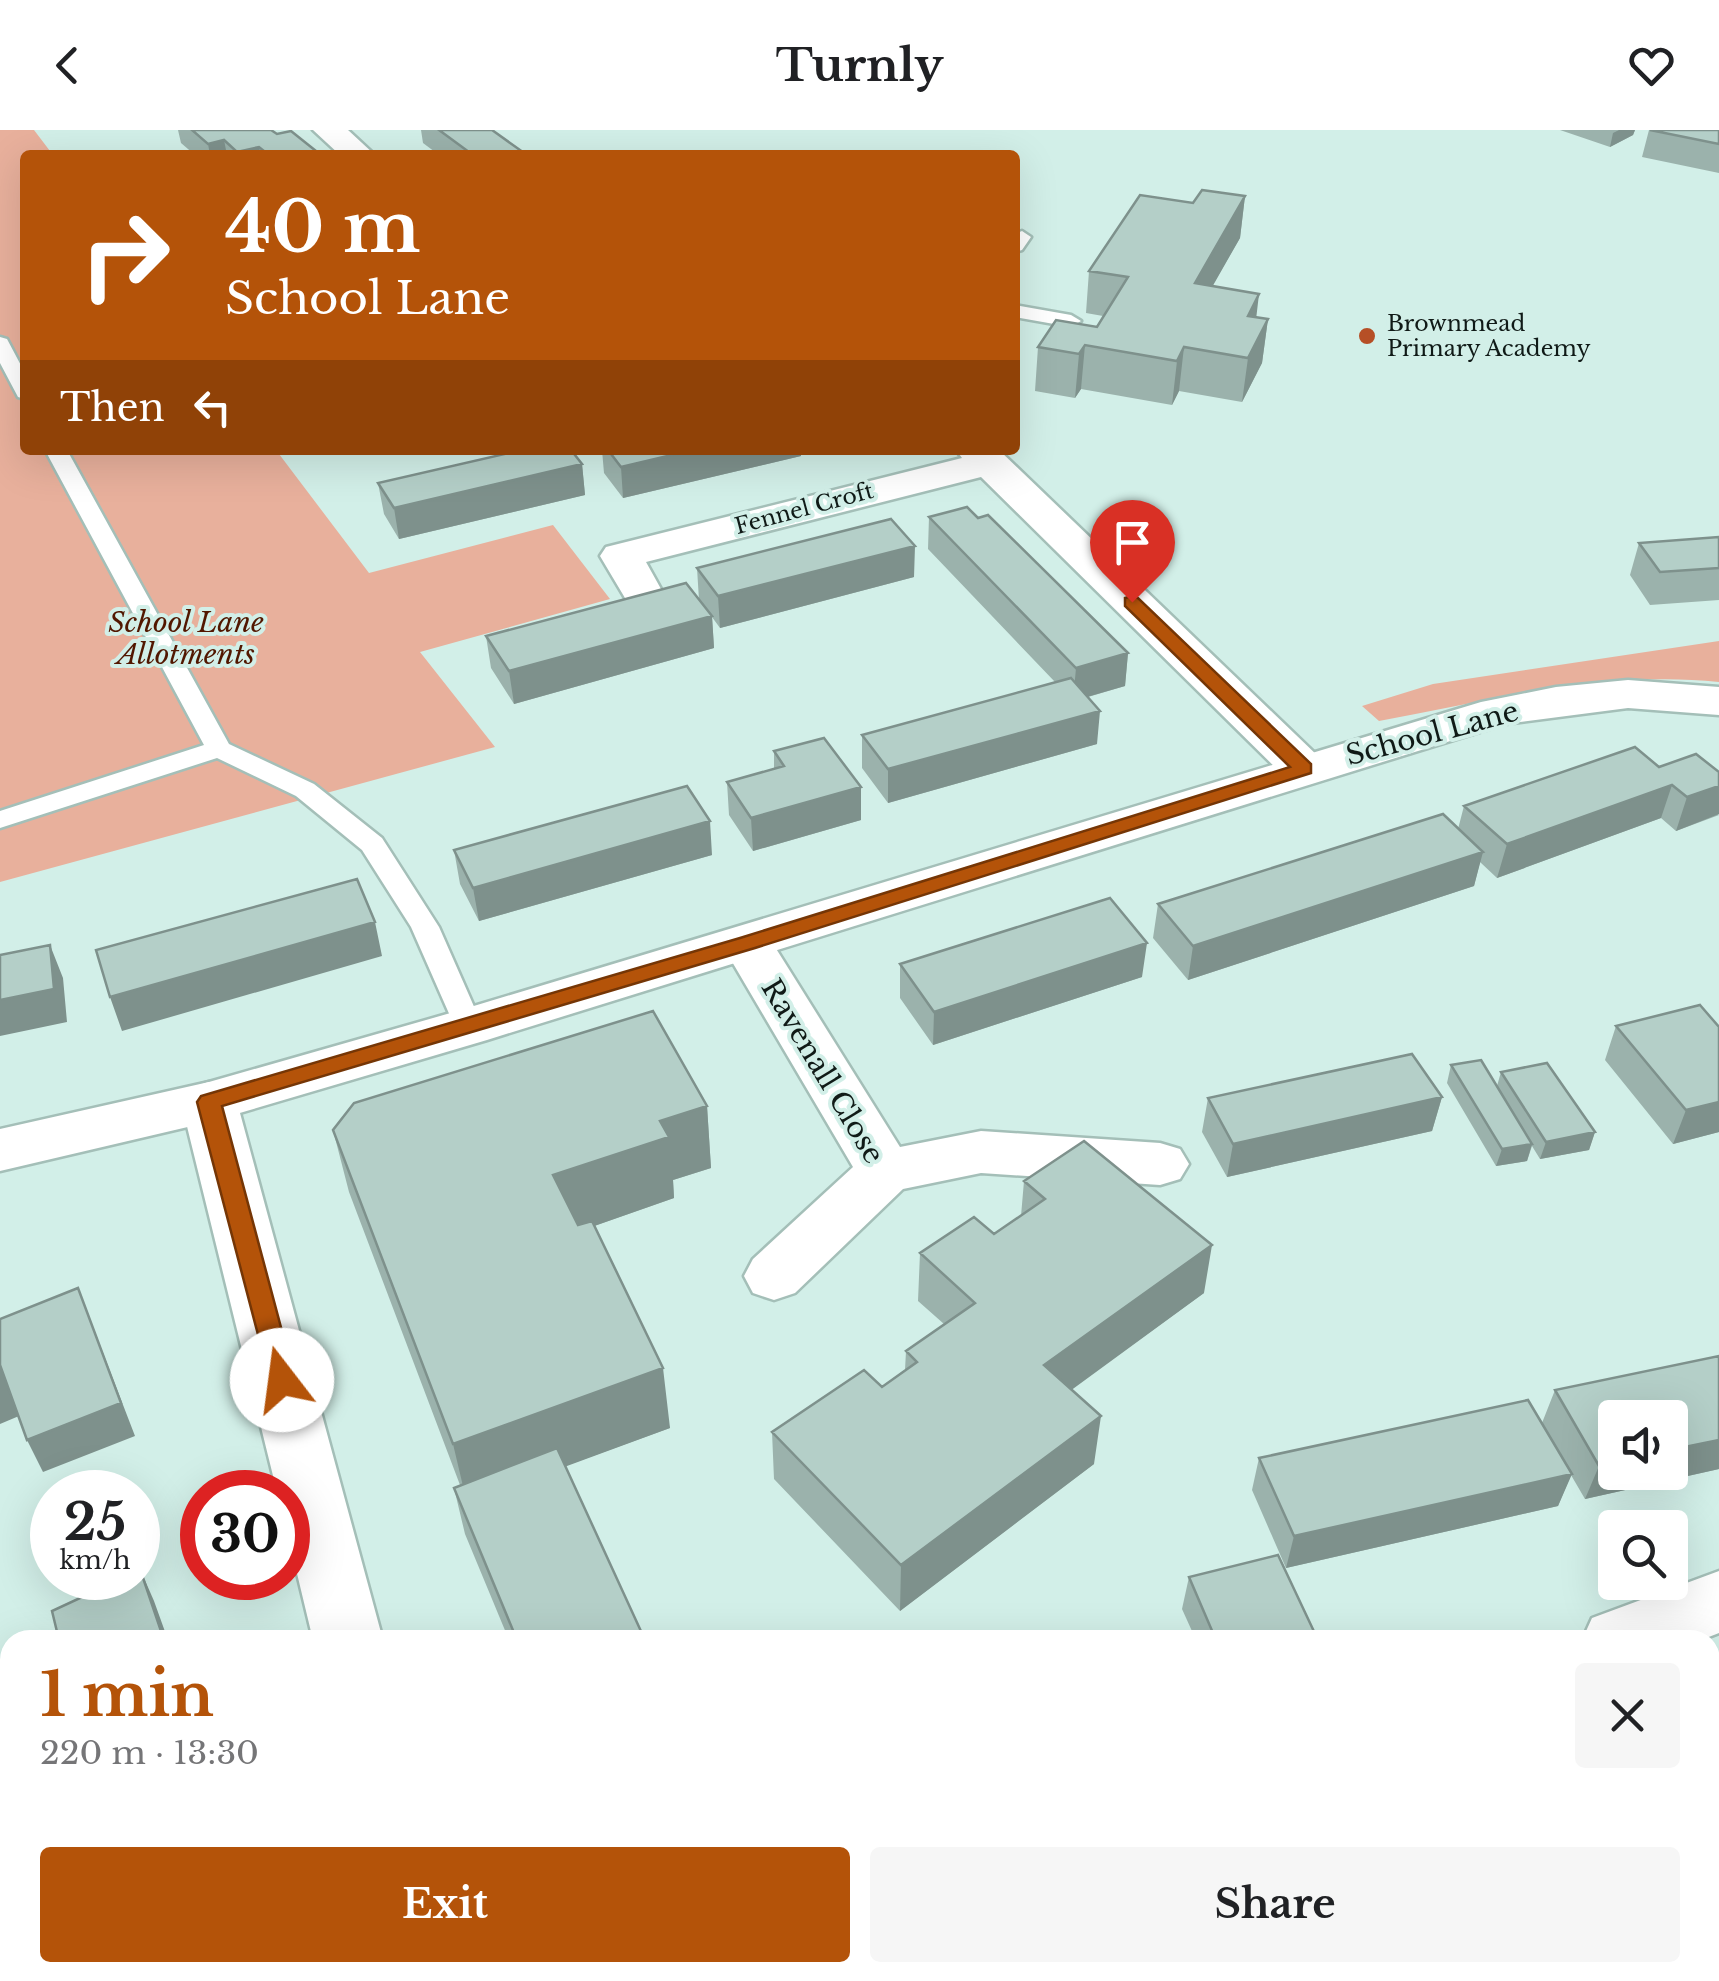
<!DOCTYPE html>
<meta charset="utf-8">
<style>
:root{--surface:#fff;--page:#f6f6f6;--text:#202124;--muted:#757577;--accent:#b45309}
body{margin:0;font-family:"Libre Baskerville",serif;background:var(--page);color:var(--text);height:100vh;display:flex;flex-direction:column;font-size:38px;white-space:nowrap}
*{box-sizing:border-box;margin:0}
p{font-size:32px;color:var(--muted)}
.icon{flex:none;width:55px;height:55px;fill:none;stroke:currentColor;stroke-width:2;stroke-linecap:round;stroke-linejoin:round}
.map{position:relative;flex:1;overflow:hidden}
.drawer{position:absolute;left:0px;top:1500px;width:1720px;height:352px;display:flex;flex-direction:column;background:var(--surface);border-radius:30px 30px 0 0;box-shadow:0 10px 40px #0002}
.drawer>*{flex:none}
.hud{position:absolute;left:20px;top:20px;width:1000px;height:305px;border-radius:10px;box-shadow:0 10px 40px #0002;background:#b45309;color:#fff;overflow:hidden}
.controls{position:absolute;left:1598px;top:1270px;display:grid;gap:20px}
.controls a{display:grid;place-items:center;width:90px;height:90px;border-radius:10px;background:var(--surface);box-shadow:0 10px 40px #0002;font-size:50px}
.speed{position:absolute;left:30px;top:1340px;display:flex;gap:20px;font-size:50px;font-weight:700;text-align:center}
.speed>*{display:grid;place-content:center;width:130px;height:130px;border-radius:50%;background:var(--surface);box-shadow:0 10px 40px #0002;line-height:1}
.speed small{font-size:25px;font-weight:400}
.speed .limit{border:15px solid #d22;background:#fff;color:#111}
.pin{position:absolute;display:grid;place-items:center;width:85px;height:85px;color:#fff;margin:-102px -42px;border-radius:50% 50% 50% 0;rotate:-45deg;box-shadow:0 0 10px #0007}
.pin .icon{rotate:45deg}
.me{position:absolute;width:110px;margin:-55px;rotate:345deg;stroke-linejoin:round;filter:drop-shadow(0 0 8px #0008)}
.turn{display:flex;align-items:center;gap:35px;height:210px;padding:0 40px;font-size:45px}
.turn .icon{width:130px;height:130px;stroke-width:2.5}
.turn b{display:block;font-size:70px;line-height:85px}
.then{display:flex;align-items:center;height:95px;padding:0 40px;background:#0003;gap:20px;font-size:38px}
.round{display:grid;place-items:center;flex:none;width:105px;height:105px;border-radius:10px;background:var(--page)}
.headline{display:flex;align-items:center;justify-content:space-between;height:170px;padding:0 40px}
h1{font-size:60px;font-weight:700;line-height:75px;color:var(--accent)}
.action{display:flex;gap:20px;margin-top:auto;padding:20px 40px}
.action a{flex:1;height:115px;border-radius:10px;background:var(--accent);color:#fff;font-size:40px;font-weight:700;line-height:115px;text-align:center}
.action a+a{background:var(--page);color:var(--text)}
header{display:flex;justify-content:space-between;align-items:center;height:130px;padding:0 40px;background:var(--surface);font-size:45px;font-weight:700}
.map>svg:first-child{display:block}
.green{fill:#e8b09c}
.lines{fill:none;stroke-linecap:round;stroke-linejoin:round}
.lane-casing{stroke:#a4bfb8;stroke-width:5}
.street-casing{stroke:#a4bfb8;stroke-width:5}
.secondary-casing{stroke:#a4bfb8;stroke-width:5}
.lane{fill:#fff;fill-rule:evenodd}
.street{fill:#fff;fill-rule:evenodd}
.secondary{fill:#fff;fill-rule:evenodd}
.wall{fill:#9bb2ac}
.shaded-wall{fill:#7e918c}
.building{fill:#b4cfc8;stroke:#7e918c;stroke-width:2.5}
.route{fill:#b45309;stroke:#753606;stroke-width:2.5}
.poi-dot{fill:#b64f26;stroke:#d2efe8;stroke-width:4}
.labels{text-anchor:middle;stroke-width:8;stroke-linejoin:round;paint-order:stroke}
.far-poi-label{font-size:22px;fill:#101a17;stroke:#d2efe8;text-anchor:start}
.far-street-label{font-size:22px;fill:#101a17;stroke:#d2efe8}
.park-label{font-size:28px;font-style:italic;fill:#511700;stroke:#d2efe8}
.street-label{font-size:28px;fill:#101a17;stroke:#d2efe8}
</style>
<header><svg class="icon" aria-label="back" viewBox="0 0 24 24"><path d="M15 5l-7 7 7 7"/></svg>Turnly<svg class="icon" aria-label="heart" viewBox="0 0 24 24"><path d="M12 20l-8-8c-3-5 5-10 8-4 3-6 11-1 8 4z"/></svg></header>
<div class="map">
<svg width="1719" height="1851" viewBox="0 0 1719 1851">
<rect width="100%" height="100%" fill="#d2efe8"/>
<path class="green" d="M0 0H34L53 25H25V320H276L369 443 553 395 610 469 420 522 495 617 0 752Z
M1719 511V552C1605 540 1490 570 1379 591L1362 576 1433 554Z"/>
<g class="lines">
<defs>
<path id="lane" d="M1022 101 1031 107 1022 120 1015 122V104Z
M1015 175 1071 185 1081 191 1071 197 1015 187Z
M0 207 7 209 25 243V269L18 267 0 233Z
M45 320H67L229 614 314 654 382 708 439 797 483 897 478 904 468 907 458 904 411 797 362 720 296 666 217 628 0 698V681L204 615Z"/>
<path id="street" d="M313 0H348L375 25H340Z
M956 320H999L1321 629 1328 639 1321 649 1304 654 1287 649 981 347 646 432 661 459 655 468 640 472 625 468 600 426 606 417 962 328Z
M747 796 765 801 900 1017 981 1001 1160 1013 1180 1019 1189 1034 1180 1049 1160 1055 981 1043 903 1059 795 1163 774 1170 753 1163 744 1146 753 1129 853 1037 721 813 729 801Z
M209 952 229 958 237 972 383 1510H313L288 1406V1362H277L181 972 189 958Z
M1719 1441V1503L1701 1510H1582L1592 1488Z
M65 1842H158L155 1851H62Z
M405 1842H484L486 1851H408Z"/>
<path id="secondary" d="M1628 550 1719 557V585L1628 578 1505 594 487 910 209 992 0 1041V999L209 952 454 882 1481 572 1556 557Z"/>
</defs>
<use href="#lane" class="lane-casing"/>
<use href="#street" class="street-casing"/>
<use href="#secondary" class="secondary-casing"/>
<use href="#lane" class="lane"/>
<use href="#street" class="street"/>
<use href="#secondary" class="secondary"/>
</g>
<path class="wall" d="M178 0H271L277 4 321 25H195L181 13Z
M421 0H492L527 25H439L423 13Z
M1560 0H1635L1633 5 1610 17Z
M1649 0H1719V43L1642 27Z
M1245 66 1240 108 1212 156 1256 187 1268 189 1262 233 1242 272 1179 261 1172 275 1081 259 1075 268 1035 261 1038 217 1097 197 1103 186 1086 183 1089 141 1193 73Z
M602 320H801V326L623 368 604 343Z
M582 334 585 365 399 409 384 384 378 353Z
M929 387 1128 523 1125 556 1088 567 1097 614 888 673 862 638V605L1055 552 928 419Z
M1719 407V470L1650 475 1630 445 1639 413Z
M697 438 914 447 720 498 712 487 714 518 514 574 491 538 486 506 699 470Z
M1635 617 1719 685 1676 701 1661 688 1497 748 1480 732 1474 756 1188 850 1153 808 1158 774 1458 699 1464 676Z
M774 621 861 690 753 721 729 685 727 652 774 639Z
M454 720 712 725 479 791 460 754Z
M900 834 1142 847 933 915 900 868Z
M1616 896 1719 1002 1673 1014 1605 930Z
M1451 935 1497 956 1501 942 1595 1002 1589 1020 1540 1029 1532 1016 1527 1031 1496 1036 1447 953Z
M1442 967 1432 1001 1227 1047 1202 1002 1208 968Z
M707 976 711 1038 673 1050 674 1068 594 1096 670 1298 565 1336 645 1510H509L465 1404 454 1358 460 1355 349 1062 333 1000Z
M1024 1051 1204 1163 1071 1259 1094 1334 900 1481 774 1349 772 1302 882 1257 905 1240 906 1221 944 1194 918 1171 920 1123 994 1104 1021 1086Z
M1719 1226V1339L1585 1369 1571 1345 1558 1376 1286 1438 1252 1360 1259 1328 1542 1293 1555 1260Z
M1189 1447 1318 1510H1196L1182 1479Z
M997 1842H1213L1201 1851H998L996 1848Z
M1612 1842H1710L1719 1851H1607Z"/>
<path class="shaded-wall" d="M1619 0H1635L1633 5 1610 17 1613 3Z
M224 10 227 25H210L208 14Z
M259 17 261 25H237V22Z
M1245 66 1240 108 1190 196 1195 153Z
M1259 164 1254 207 1242 229 1248 186Z
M1268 189 1262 233 1242 272 1248 228Z
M1085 215 1081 259 1075 268 1079 224Z
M1184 217 1179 261 1172 275 1177 231Z
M693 320H801V326L623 368 621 337Z
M582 334 585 365 399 409 394 378Z
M915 416 914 447 720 498 718 466Z
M712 486 714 518 514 574 509 541Z
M1128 523 1125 556 1073 571 1076 538Z
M1100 581 1097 614 888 673V639Z
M1672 655 1661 688 1497 748 1507 714Z
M1719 656V684L1676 701 1687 667Z
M861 657V690L753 721 751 688Z
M710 691 712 725 479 791 473 758Z
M1483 722 1474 756 1188 850 1193 816Z
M375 792 382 826 122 901 110 867Z
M1147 813 1142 847 933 915 934 882Z
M50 815 63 848 67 892 0 906V870Z
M1442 967 1432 1001 1227 1047 1233 1014Z
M1719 972V1002L1673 1014 1686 980Z
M707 976 711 1038 673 1050 674 1068 563 1107 553 1045 660 991Z
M1595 1002 1589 1020 1540 1029 1546 1012Z
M1532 1014 1527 1031 1496 1036 1502 1019Z
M1212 1115 1204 1163 1040 1283 1044 1235Z
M78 1158 135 1306 43 1342 27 1310Z
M0 1226 19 1286 0 1294Z
M663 1238 670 1298 467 1373 453 1314Z
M1101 1286 1094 1334 900 1481 901 1435Z
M1719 1310V1339L1585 1369 1599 1336 1615 1333V1342H1670V1320Z
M1572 1344 1558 1376 1286 1438 1294 1406Z
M140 1439 154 1471 168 1510H164Z
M10 1690V1728L4 1731 0 1725V1694Z
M1168 1842H1213L1201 1851H1156Z"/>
<path class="building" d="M192 0H271L277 4 291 1 321 25H269L259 17 237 22 224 10 208 14Z
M439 0H492L527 25H473Z
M1650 0H1719V14Z
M1202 60 1245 66 1195 153 1259 164 1248 186 1268 189 1248 228 1184 217 1177 231 1085 215 1079 224 1038 217 1056 190 1097 197 1128 147 1089 141 1140 65 1193 73Z
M522 320H571L582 334 394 378 378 353Z
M608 320H693L621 337Z
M967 377 978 388 988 385 1128 523 1076 538 929 387Z
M891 389 915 416 718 466 697 438Z
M1719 407V438L1660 442 1639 413Z
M686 453 712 486 509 541 486 506Z
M1071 548 1100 581 888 639 862 605Z
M824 608 861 657 751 688 727 652 784 636 774 621Z
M1635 617 1659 637 1696 624 1719 642V656L1687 667 1672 655 1507 714 1464 676Z
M687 656 710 691 473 758 454 720Z
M1443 684 1483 722 1193 816 1158 774Z
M357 749 375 792 110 867 96 820Z
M1110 768 1147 813 934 882 900 834Z
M50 815 54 859 0 870V825Z
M1700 875 1719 897V972L1686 980 1616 896Z
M653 881 707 976 660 991 669 1007 553 1045 578 1095 592 1091 663 1238 453 1314 333 1000 354 973Z
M1412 924 1442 967 1233 1014 1208 968Z
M1481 930 1532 1014 1502 1019 1451 935Z
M1547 933 1595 1002 1546 1012 1501 942Z
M1084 1011 1212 1115 1044 1235 1101 1286 901 1435 772 1302 864 1240 882 1257 917 1232 906 1221 975 1173 920 1123 974 1087 994 1104 1045 1069 1024 1051Z
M78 1158 121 1273 27 1310 0 1235V1189Z
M1719 1226V1310L1670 1320V1288H1615V1333L1599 1336 1555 1260Z
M1528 1270 1572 1344 1294 1406 1259 1328Z
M557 1318 645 1510H517L454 1358Z
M1278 1425 1318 1510H1216L1189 1447Z
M140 1439 164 1510H59L52 1481 123 1448H138V1440Z
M10 1599V1690L0 1694V1603Z
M1719 1805V1851H1628L1624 1842H1710V1807Z
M1025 1842H1168L1156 1851H1031Z"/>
<path class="route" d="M1132 466 1138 468 1311 634V643L755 818 222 976 295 1250 291 1258 282 1261 272 1258 197 972 201 966 740 808 1290 637 1125 476V468Z"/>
<circle class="poi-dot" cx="1367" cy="206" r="10"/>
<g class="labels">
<g class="far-poi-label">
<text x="1387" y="201">Brownmead<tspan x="1387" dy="25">Primary Academy</tspan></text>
</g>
<g class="far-street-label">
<text transform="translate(804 378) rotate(-15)" y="8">Fennel Croft</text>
</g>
<g class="park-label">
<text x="186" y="502">School Lane<tspan x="186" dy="32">Allotments</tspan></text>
</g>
<g class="street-label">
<text transform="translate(1432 603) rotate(-15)" y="10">School Lane</text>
<text transform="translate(823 941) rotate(59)" y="10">Ravenall Close</text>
</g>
</g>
</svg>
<div class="controls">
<a><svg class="icon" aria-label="sound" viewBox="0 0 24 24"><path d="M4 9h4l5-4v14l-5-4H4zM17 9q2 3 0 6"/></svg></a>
<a><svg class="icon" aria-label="search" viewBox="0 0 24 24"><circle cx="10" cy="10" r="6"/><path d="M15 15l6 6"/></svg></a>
</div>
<div class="speed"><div>25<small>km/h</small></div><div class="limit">30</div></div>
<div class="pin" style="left:1132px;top:472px;background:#d93025"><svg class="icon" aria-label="arrive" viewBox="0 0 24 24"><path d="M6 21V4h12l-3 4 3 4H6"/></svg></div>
<svg class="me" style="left:282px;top:1250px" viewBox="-20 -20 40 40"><circle r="19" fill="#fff"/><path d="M0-13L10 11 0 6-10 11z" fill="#b45309"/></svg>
<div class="hud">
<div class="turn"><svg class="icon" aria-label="right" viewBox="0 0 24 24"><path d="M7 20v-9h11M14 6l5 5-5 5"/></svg><div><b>40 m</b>School Lane</div></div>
<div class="then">Then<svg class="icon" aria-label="left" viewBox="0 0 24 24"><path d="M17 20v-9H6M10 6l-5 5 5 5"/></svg></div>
</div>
<section class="drawer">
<div class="headline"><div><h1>1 min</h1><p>220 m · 13:30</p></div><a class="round"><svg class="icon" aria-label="close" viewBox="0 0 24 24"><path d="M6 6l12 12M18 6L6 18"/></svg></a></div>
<div class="action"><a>Exit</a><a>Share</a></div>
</section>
</div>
